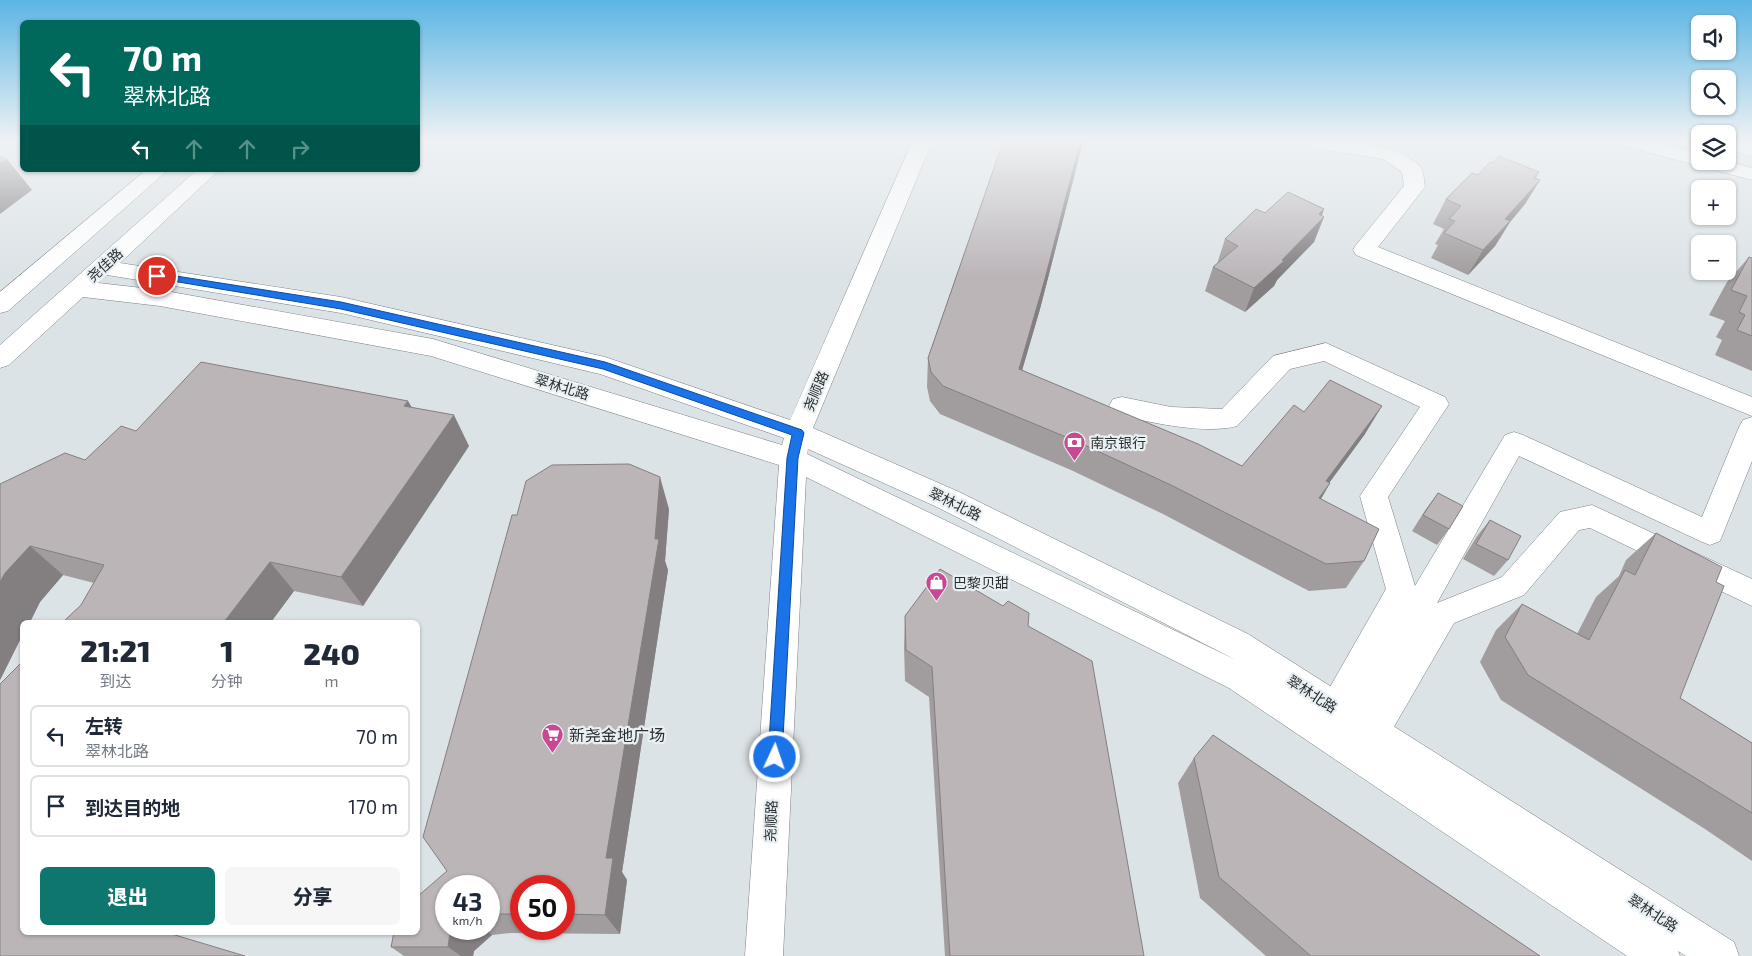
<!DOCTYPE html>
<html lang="zh">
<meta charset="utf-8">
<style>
:root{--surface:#fff;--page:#f6f6f7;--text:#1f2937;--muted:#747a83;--line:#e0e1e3;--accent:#0f766e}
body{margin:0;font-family:"Exo 2","Noto Sans SC",sans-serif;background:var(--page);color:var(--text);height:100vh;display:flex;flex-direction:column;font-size:19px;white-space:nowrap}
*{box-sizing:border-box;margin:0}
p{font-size:16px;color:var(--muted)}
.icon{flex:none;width:28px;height:28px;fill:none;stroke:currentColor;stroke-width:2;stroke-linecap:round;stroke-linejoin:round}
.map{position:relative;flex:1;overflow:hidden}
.details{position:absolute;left:20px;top:620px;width:400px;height:315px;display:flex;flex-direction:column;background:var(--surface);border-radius:8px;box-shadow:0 1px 4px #0004}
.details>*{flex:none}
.hud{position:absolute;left:20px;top:20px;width:400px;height:152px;border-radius:8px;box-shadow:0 1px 4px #0004;background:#00695c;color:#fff;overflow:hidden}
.buttons{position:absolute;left:1691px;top:15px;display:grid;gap:10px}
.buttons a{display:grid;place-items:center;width:45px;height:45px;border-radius:8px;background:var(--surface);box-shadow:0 1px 4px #0004;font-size:25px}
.speed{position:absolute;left:435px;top:875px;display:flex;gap:10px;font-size:25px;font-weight:700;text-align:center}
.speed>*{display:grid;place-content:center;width:65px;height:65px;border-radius:50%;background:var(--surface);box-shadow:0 1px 4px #0004;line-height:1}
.speed small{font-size:12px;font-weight:400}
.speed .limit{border:8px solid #d22;background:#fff;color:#111}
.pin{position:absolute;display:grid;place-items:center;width:42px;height:42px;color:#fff;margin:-21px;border:2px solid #fff;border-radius:50%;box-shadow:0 1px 5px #0007}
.me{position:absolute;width:55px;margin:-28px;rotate:3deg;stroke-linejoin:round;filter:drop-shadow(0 0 4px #0008)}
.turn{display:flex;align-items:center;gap:18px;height:105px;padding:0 20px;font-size:22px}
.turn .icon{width:65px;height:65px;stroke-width:2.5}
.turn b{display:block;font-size:35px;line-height:42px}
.lanes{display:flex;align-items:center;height:48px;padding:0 20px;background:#0003;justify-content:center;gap:25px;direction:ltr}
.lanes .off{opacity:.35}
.eta{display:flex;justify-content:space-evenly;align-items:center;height:85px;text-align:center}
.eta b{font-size:30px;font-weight:800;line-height:35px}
.primary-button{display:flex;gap:10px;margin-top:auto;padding:10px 20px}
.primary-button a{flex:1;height:58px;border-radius:8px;background:var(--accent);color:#fff;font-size:20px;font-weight:800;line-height:58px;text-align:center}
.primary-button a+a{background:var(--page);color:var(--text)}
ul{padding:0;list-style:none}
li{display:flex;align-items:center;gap:15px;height:62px;margin:0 10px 8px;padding:0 10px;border:2px solid var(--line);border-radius:8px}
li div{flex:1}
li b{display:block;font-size:19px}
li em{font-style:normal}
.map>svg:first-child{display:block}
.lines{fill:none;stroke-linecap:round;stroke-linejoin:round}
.minor-casing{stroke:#7b8285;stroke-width:1}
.major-casing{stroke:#7b8285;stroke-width:1}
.minor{fill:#fff;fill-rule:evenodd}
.major{fill:#fff;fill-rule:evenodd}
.wall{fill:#a19c9e;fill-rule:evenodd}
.shaded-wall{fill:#837f81}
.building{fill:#bbb5b8;stroke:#837f81}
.route{fill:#1a73e8;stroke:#114b97}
.labels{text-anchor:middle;stroke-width:4.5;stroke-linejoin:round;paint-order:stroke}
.street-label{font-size:14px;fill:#2b2e2f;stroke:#e9f0f3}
.poi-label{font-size:14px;fill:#2b2e2f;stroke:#e9f0f3;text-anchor:start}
.near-poi-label{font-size:16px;fill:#2b2e2f;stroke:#e9f0f3;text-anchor:start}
</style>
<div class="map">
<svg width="1752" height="956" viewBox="0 0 1752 956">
<rect width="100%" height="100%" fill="#dce3e6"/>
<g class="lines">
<defs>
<path id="minor" d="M1305 142C1340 142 1379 139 1409 158 1413 161 1419 163 1421 168 1424 173 1424 181 1425 187L1378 247 1752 397V416L1356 255 1353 250 1356 245 1404 186 1402 172 1383 159 1315 148 1308 146Z
M1326 343 1445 397 1449 404 1388 497 1415 586 1505 435 1514 432 1523 435 1702 517 1739 427 1743 420 1752 417V461L1720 541 1710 545 1700 541 1519 456 1437 603 1502 577 1560 512 1592 505 1752 579V606L1590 528 1579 530 1524 595 1454 623 1384 744 1372 749 1360 744 1356 734 1353 735 1341 731 1337 722 1334 723 1322 719 1318 708 1386 589 1360 496 1420 407 1324 361 1290 369 1237 426C1206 435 1145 422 1113 413L1109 406 1113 399 1122 397 1171 407 1222 409 1273 356Z"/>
<path id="major" d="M912 142H932L813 428 957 491 1248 634 1734 942 1739 956H1686L1678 951 1680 956H1627L1229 688 806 477 783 956H745L779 465 431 356 160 306 83 297 9 365 0 368V345L197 170H219L120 263 341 297 605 357 790 420ZM107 275 341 313 600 374 784 438 782 445 433 339 160 290 98 283ZM808 449 937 507 1236 660 807 454Z
M1621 142H1656L1700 154V161H1727L1752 168V180L1624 146Z
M1728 142 1752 144V156L1728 150Z
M146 170H168L8 311 0 313V292Z"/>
</defs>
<use href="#minor" class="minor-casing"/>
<use href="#major" class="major-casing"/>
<use href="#minor" class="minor"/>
<use href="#major" class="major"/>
</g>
<path class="wall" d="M1003 142H1083L1040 309 1022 370 1242 466 1304 412 1365 434 1329 483H1330L1321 499 1364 561 1346 588 1309 591 1163 514 1071 470 940 414 930 401 927 387 928 358Z
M1493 163 1539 172 1536 178 1540 180 1525 204 1510 222 1495 246 1468 275 1431 258 1438 245 1435 244 1444 229 1433 224 1446 199Z
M1324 209 1314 242 1277 280 1274 286 1245 312 1205 291 1213 267 1217 264 1225 239 1265 213Z
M1749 257 1751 258H1752V371L1715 355 1722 340 1716 337 1725 321 1709 315 1727 282Z
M408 401 412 408 469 446 363 606 294 591 271 622H63L81 605 94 583 63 575 40 602 30 622H22V636L0 680V484L85 460Z
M1438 493 1449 529 1437 545 1412 531 1426 509Z
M669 509 665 561 668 570 622 872 627 880 620 934 511 933 492 935 474 951 473 956H404L391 947 447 871ZM489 886V929H446ZM521 886H564V929H521Z
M1490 520 1508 560 1494 576 1463 559 1477 536Z
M1656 533 1716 582 1680 698 1752 743V861L1705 829 1501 700 1480 662 1496 630 1522 604 1577 634 1596 597 1619 576 1626 560Z
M905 616 1028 626 1144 956H945L929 697 905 681 904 647Z
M1194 758 1540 956H1266L1200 898 1178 783Z"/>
<path class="shaded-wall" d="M1080 142H1083L1040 309 1014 398 1019 369Z
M7 159 32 190 0 214V164Z
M1540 180 1525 204 1510 222 1495 246 1468 275 1483 250 1505 219Z
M1324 209 1319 222 1324 217 1314 242 1277 280 1274 286 1245 312 1254 288 1282 260 1319 214Z
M408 401 425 431 404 406Z
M1382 406 1365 434 1310 509 1326 481Z
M454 415 469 446 363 606 341 577Z
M660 477 669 509 665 561 668 570 622 872 627 880 620 934 605 915 606 858Z
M1330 483 1314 511 1319 498Z
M30 546 63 575 40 602 30 622H22V636L0 680V582L5 573Z
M270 562 294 591 271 622H224Z
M455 929H485L492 935 474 951 473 956H461L448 947 450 932Z"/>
<path class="building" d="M1003 142H1080L1045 279 1019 369 1198 444 1242 466 1294 405 1304 412 1330 380 1382 406 1326 481 1330 483 1319 498 1379 529 1364 561 1326 564 1173 486 1078 442 943 386 931 372 928 358Z
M1499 156 1539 172 1534 178 1540 180 1505 219 1510 221 1483 250 1444 233 1455 221 1449 219 1461 206 1446 199 1472 173 1478 175 1490 162 1493 163Z
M0 157 7 159 0 164Z
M1288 192 1324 209 1319 214 1324 217 1282 260 1284 261 1254 288 1213 267 1238 246 1225 239 1256 209 1265 213Z
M1749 257 1752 258V336L1737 330 1745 315 1739 312 1747 296 1731 290Z
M201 362 408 401 404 406 454 415 341 577 270 562 224 622H63L81 605 104 565 30 546 5 573 0 582V484L65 453 85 460 121 426 136 431Z
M629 464 660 477 655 539H659L606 858H613L605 915 564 914V886H521V914H489V886H446V929H455L450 932 448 947H391L394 932H418V896L447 871 423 837 512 515H517L526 481 552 465Z
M1438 493 1463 506 1449 529 1423 515Z
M1490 520 1521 536 1508 560 1476 544Z
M1656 533 1722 567 1716 582 1724 586 1680 698 1752 743V813L1528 675 1505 637 1522 604 1589 640 1625 570 1635 575Z
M940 569 1003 606 1008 601 1029 613 1028 626 1092 661 1144 956H950L932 667 906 650 905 616Z
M22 662V888L21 890 22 891V932H165L245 956H0V684Z
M1213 735 1540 956H1311L1219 877 1194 758Z"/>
<linearGradient id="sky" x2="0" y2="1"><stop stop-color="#5bb5e4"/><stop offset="0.51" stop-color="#eff2f4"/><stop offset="1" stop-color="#eff2f4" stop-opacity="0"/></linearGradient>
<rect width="1752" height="276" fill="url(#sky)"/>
<path class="route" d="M157 273 341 302 605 362 802 430 804 433 798 458 782 757 780 762 775 764 770 762 768 757 787 458 792 435 603 369 341 309 154 278 152 276Z"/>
<defs>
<symbol id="bank-pin" viewBox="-11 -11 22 30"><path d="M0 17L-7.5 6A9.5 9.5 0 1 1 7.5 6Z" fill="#c84894" stroke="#e9f0f3"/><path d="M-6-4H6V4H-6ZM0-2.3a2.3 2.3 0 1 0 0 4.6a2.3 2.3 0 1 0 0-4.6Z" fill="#fff"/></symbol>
<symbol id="shop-pin" viewBox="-11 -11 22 30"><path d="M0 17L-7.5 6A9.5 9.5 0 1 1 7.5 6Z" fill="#c84894" stroke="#e9f0f3"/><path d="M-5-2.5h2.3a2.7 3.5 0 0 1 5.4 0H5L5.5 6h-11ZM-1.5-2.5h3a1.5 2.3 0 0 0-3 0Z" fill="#fff"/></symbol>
<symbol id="supermarket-pin" viewBox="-11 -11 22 30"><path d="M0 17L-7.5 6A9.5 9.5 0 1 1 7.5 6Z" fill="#c84894" stroke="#e9f0f3"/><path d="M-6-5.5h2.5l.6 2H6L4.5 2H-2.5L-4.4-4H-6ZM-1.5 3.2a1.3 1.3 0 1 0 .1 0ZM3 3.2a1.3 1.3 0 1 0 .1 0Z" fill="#fff"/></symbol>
</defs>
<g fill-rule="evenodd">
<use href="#bank-pin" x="1062" y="430" width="25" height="34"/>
<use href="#shop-pin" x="924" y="570" width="25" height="34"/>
<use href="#supermarket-pin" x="540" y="722" width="25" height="34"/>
</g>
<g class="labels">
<g class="street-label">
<text transform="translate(105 265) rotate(-42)" y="5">尧佳路</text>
<text transform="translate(562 387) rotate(17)" y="5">翠林北路</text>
<text transform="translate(816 391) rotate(-67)" y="5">尧顺路</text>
<text transform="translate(955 504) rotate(26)" y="5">翠林北路</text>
<text transform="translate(1312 694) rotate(33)" y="5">翠林北路</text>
<text transform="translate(771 821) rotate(-87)" y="5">尧顺路</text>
<text transform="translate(1653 913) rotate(33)" y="5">翠林北路</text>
</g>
<g class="poi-label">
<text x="1090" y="448">南京银行</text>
<text x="953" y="588">巴黎贝甜</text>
</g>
<g class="near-poi-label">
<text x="569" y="741">新尧金地广场</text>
</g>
</g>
</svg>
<div class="buttons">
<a><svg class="icon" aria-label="sound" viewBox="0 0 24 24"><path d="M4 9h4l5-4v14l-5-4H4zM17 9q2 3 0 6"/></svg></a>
<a><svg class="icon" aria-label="search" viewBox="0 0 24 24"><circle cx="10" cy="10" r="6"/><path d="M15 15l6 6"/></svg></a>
<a><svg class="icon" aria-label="layers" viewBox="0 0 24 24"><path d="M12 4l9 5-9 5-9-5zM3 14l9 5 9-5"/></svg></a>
<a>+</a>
<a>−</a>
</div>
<div class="speed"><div>43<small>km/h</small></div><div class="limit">50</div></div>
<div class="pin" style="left:157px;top:276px;background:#d93025"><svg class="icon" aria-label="arrive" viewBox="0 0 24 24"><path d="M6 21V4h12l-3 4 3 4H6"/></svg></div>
<svg class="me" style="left:775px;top:757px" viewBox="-20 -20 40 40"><circle r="17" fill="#1a73e8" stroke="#fff" stroke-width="3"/><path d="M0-11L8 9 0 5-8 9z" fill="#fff"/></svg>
<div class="hud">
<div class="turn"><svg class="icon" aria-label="left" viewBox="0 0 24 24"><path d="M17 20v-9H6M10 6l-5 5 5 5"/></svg><div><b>70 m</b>翠林北路</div></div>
<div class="lanes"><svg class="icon" aria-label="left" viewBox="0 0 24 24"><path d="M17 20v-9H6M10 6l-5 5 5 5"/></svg><svg class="icon off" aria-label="ahead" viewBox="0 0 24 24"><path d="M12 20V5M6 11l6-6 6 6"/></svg><svg class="icon off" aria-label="ahead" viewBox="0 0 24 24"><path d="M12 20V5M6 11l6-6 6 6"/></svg><svg class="icon off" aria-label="right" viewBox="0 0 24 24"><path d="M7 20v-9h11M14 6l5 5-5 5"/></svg></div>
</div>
<section class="details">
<div class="eta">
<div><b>21:21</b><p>到达</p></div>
<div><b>1</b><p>分钟</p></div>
<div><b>240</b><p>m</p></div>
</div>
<ul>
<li><svg class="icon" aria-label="left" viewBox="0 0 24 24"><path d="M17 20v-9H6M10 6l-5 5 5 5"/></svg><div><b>左转</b><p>翠林北路</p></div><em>70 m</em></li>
<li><svg class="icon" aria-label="arrive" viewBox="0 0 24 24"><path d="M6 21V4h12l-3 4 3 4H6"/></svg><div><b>到达目的地</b></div><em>170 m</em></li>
</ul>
<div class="primary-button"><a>退出</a><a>分享</a></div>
</section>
</div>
